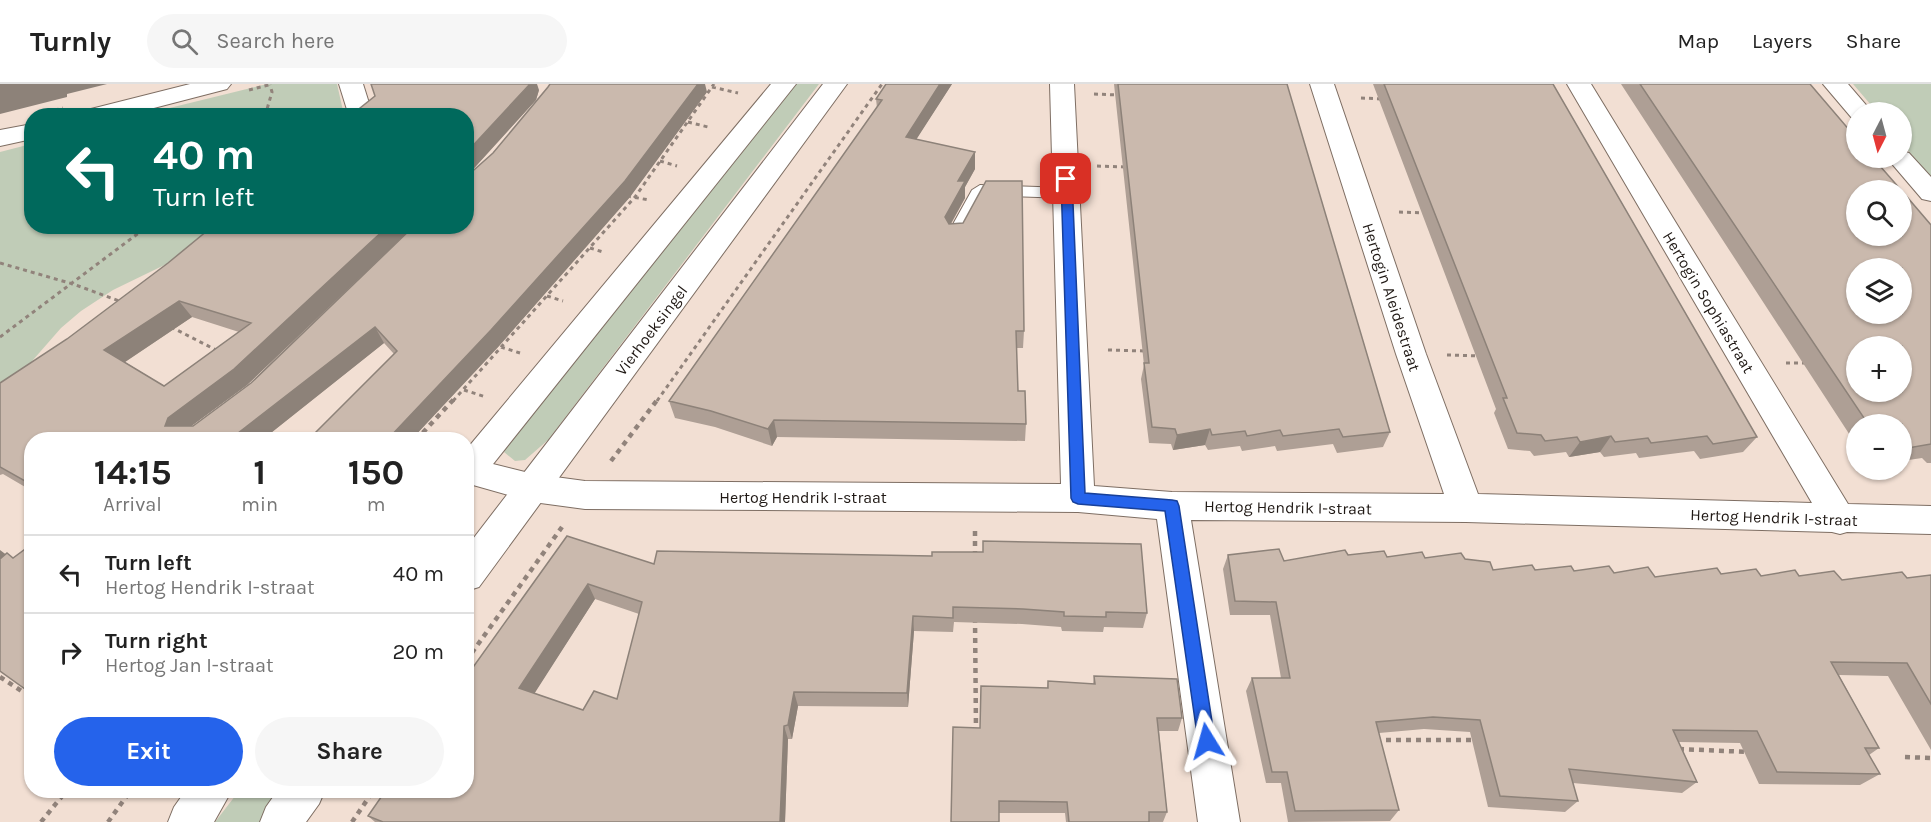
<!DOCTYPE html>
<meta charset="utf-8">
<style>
:root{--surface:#fff;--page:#f6f6f6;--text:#222;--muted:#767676;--line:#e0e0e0;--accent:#2563eb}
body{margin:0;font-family:Karla,sans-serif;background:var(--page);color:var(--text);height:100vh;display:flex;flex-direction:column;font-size:22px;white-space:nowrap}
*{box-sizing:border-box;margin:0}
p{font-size:20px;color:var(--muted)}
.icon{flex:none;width:33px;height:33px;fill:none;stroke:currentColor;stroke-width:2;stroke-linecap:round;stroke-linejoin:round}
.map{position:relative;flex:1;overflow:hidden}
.side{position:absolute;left:24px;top:348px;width:450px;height:366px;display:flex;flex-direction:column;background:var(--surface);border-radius:24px;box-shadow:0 2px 4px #0004}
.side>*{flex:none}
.banner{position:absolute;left:24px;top:24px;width:450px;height:126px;border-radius:24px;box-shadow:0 2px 4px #0004;background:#00695c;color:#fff;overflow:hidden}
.needle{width:39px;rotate:186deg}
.tools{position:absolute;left:1846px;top:18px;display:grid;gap:12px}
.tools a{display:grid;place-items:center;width:66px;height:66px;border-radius:50%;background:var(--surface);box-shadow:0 2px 4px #0004;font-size:30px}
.pin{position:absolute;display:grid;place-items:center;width:51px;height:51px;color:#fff;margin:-26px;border-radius:12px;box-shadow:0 3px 9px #0006}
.me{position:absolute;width:66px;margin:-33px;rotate:352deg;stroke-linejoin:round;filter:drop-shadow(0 0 4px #0008)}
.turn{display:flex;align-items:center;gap:21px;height:126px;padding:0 30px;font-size:27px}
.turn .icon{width:78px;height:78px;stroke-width:2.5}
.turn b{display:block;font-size:42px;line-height:51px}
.eta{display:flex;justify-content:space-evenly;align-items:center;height:102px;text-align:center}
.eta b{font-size:36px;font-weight:700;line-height:42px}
.primary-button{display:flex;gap:12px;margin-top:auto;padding:12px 30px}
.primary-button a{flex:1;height:69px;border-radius:36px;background:var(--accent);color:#fff;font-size:24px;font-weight:700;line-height:69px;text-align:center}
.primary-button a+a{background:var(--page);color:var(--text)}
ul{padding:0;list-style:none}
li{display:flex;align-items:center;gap:18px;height:78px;padding:0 30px;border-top:2px solid var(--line)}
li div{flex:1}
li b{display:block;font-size:22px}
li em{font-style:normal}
header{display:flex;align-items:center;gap:36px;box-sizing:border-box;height:84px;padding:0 30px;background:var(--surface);border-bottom:2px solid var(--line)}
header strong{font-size:28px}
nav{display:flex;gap:33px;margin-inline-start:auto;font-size:21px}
.search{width:420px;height:54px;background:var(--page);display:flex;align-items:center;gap:15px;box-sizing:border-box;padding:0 21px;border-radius:33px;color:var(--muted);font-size:22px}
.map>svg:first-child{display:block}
.green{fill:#c0ccb7}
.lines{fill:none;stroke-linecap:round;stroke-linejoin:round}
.lane-casing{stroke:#7e6e63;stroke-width:2}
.street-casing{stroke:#7e6e63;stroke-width:2}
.secondary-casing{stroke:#7e6e63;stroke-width:2}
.path-far1{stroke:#91837b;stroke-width:3;stroke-dasharray:4 4;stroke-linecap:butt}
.path{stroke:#91837b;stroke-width:4.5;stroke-dasharray:5 5;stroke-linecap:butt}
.lane{fill:#fff;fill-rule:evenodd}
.street{fill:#fff;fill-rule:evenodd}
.secondary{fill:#fff;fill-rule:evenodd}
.wall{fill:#ae9f95;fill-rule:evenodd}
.shaded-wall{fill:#8d8279}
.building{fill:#cab9ad;stroke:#8d8279;stroke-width:1.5;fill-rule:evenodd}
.route{fill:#2563eb;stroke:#184099;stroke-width:1.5}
.labels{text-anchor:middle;stroke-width:4.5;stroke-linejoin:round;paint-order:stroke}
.street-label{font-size:16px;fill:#1f1814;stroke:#fff}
</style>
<header>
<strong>Turnly</strong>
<div class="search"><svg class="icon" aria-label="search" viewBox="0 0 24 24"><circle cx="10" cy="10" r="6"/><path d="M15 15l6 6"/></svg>Search here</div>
<nav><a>Map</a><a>Layers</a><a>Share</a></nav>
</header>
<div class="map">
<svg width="1931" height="738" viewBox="0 0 1931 738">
<rect width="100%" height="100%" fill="#f2dfd3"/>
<path class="green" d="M267 0H337L344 31H141Z
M795 0H819L548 356 525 376 515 377 504 368 513 345Z
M1853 0H1931V94L1902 59V28H1877Z
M31 60 32 142 219 143 183 172 113 206 81 227 61 244 26 284 0 303V68Z
M239 707H292L269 738H215Z"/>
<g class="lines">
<defs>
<path id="lane" d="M980 101 1067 104 1075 109 1067 114 985 111 961 155H949L947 151 972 106Z"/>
<path id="street" d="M190 0H231L227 5 123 32H80L83 27Z
M339 0H363L373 32H349Z
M1050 0H1074L1094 402 1172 408 1444 410 1396 270 1310 0H1334L1426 270 1478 410 1812 419 1567 0H1591L1848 420 1931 422V450L1847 448 1840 450 1832 448 1466 438 1191 436 1240 738H1198L1157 435 1078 428 585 425 533 418 466 399V375L469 374 533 390 585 397 1061 400Z
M1823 0H1848L1872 28H1857V35L1851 33Z
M32 40V55L0 62V46Z
M1902 67 1909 69 1931 93V117L1922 115 1887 74H1902Z"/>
<path id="secondary" d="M771 0H796L478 399 466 403V366Z
M823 0H847L479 503 466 507V464Z
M186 706H232L214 738H168L174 723Z
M278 706H325L319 720 306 738H260L266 723Z"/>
</defs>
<use href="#lane" class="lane-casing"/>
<use href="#street" class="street-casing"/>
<use href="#secondary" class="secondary-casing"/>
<path class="path-far1" d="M712 3 738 9
M249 6 272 0
M1094 10 1119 11
M1361 14 1383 15
M47 28 63 24
M265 32 272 8 270 1
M688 38 708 43
M660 77 677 82
M1097 82 1125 83
M627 112 649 116
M1399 128 1425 129
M590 164 603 168
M0 179 73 200 122 218
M547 212 563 217
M171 243 218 267
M0 253 148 142
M501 263 520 269
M1108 266 1145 267
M1447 271 1481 272
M1786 279H1805
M464 306 486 313
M453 317 635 113 714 0
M657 317 882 0"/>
<path class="path" d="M416 356 454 315
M611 377 658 315
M975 447V473
M975 534 976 647
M466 577 562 443
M0 593 32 614
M1376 656H1476
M1679 665 1749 668
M1905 673 1931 674
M41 738 67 706
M108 738 131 706
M352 738 374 706"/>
<use href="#lane" class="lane"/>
<use href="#street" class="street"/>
<use href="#secondary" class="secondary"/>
</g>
<path class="wall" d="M886 0H952L916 55 975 85 965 103V114L951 140 1024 247 1023 264H1016L1018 307 1026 340 1025 357 777 353 772 362 715 343 675 334 669 317 877 24 876 15Z
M1114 0H1287L1390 348 1383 363 1337 369 1333 360 1277 367 1275 362 1242 367 1240 362 1208 366 1205 361 1173 366 1171 360 1149 359 1141 295 1144 281Z
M1373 0H1553L1757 353 1743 368 1700 375 1694 367 1639 374 1636 369 1604 373 1600 368 1569 373 1566 368 1534 372 1530 367 1508 365 1494 329 1496 325Z
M1621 0H1810L1931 141V379H1927L1922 374 1902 377V340H1857V362Z
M539 6 536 16 467 92 707 8 630 113 499 262 411 356H308L394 270 384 259 262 356H32V407L3 390 0 391V299L67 255 168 179 466 142V32ZM398 158 251 299 193 342H191L247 301ZM192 233 239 248 164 302 125 278Z
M567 452 654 480 1147 529 1143 544 1104 543 1103 548 1062 547 1061 543 1022 540 954 538 953 548 914 547 908 623 798 622 792 655H788L785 738H375L368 732ZM595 515 639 530 617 615 583 626 534 609Z
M1228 471 1284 477 1348 471 1465 475 1493 486 1614 489 1655 493 1721 490 1761 492H1799L1842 496 1907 494 1931 491V666L1888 592 1839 591 1879 664 1869 671 1880 690 1860 701 1759 700 1740 659 1679 658 1697 698 1682 709 1573 699 1578 717 1565 728 1488 723 1470 648 1424 645 1379 649 1399 726 1390 737 1288 738 1281 699H1266L1246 607 1252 594H1281L1270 531H1230L1223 485Z
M1094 592 1182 634 1178 647H1159L1167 728 1163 738H1066L1065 729H999L980 644 1047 604 1048 597 1093 600Z"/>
<path class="shaded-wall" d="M0 0H107L67 10V13L0 30Z
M530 0H537L539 6 536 16 466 93V69Z
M695 0H705L707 8 630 113 499 262 411 356H387Z
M940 0H952L907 70 906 53Z
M975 68V85L965 103V114L945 150V133L958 97Z
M388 142H414L247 301 182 349 165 342 168 334Z
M179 217 192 233 119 282 104 266Z
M375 243 384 259 262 356H229Z
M774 336 777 353 772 362 768 345Z
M1210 345 1205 361 1173 366 1177 351Z
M1611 352 1600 368 1569 373 1580 358Z
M0 466 8 472 0 478Z
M588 500 595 515 529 618 519 604Z
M913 532 914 547 908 623 907 609Z
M794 608 798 622 792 655 788 641Z
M784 642 788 655 785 738H780Z"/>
<path class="building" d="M371 0H530L466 69V32H350L375 12Z
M550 0H698L625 97 491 246 387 356H308L397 267 375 243 229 356H32V401L0 383V299L67 255 168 179 213 142H388L234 285 168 334 165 342H193L251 299 414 142H466V93L493 69 548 3ZM179 217 251 239 164 302 104 266Z
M886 0H940L906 53 975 68 958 97H965L945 133 949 140 963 139 986 97H1022L1024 247H1016L1018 307H1025L1026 340 774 336 768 345 711 327 669 317 882 16 876 15Z
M1118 0H1287L1390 348 1343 353 1339 345 1283 352 1280 346 1247 352 1245 347 1212 351 1210 345 1177 351 1175 345 1152 343 1144 279H1149Z
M1384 0H1553L1757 353 1713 360 1707 352 1651 359 1648 354 1615 358 1611 352 1580 358 1577 353 1545 357 1541 351 1517 349 1503 314H1507Z
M1640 0H1810L1857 55V74H1873L1901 106H1857V152H1902V107L1931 141V360L1908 364 1902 357V340H1868ZM1857 184H1902V230H1857ZM1857 262H1902V308H1857Z
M567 452 654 480 657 467 932 472V468H983V457L1141 460 1147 529 1106 528V533L1064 532V528L1023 525 953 523V534L913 532 907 609 794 608 788 641 784 642 780 738H383L368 732 386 706H466V593ZM588 500 642 518 617 615 594 607 583 626 519 604Z
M32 460V610L0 587V475L7 469 13 474Z
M1279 465 1284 477 1345 466 1348 471 1384 467 1387 473 1422 468 1425 474 1461 469 1465 475 1490 478 1493 486 1532 481 1535 486 1571 482 1574 487 1609 482 1614 489 1648 483 1655 493 1717 484 1721 490 1756 485 1761 492 1795 486 1799 492 1834 487 1842 496 1902 488 1907 494 1931 491V620L1907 579 1831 578 1879 664H1865L1880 690 1777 688 1757 647 1673 646 1697 698 1569 685 1578 717 1500 712 1480 636 1433 633 1376 638 1399 726 1295 727 1287 688H1272L1252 594H1290L1276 518 1235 517 1228 471Z
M1094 592 1177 595 1182 634H1157L1167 728H1149V738H1069L1067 718 999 717V738H951L953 643 980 644 981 602 1048 604V597L1095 600Z"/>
<path class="route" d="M1066 92 1072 95 1085 409 1172 416 1177 417 1179 422 1215 657 1212 662 1207 664 1201 662 1198 657 1165 427 1078 420 1073 418 1071 414 1061 95Z"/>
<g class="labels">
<g class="street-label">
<text transform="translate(1392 213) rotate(72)" y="6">Hertogin Aleidestraat</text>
<text transform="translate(1709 218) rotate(59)" y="6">Hertogin Sophiastraat</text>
<text transform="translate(651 246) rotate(-53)" y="6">Vierhoeksingel</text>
<text x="803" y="419">Hertog Hendrik I-straat</text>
<text transform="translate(1288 423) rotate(1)" y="6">Hertog Hendrik I-straat</text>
<text transform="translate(1774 433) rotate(2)" y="6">Hertog Hendrik I-straat</text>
</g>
</g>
</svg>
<div class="tools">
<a><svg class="needle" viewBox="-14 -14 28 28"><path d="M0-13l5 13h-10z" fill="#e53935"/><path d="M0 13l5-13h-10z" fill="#767676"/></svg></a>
<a><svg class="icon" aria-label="search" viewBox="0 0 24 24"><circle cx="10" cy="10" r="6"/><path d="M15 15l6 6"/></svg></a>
<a><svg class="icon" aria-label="layers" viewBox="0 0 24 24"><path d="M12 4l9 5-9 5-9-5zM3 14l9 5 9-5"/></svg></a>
<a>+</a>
<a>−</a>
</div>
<div class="pin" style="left:1066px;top:95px;background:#d93025"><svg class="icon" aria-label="arrive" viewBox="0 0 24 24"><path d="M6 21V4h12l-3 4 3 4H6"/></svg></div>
<svg class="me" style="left:1207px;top:657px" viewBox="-20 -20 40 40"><path d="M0-17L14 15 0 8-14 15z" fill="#2563eb" stroke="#fff" stroke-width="4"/></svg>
<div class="banner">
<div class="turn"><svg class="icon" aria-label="left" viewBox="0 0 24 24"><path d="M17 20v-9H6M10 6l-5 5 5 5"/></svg><div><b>40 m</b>Turn left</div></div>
</div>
<section class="side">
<div class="eta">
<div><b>14:15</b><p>Arrival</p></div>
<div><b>1</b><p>min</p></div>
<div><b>150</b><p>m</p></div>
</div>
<ul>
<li><svg class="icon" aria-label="left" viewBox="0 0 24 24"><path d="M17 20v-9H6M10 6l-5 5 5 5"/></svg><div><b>Turn left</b><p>Hertog Hendrik I-straat</p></div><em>40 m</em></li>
<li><svg class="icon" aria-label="right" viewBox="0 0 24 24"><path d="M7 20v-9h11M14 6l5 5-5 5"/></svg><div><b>Turn right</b><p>Hertog Jan I-straat</p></div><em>20 m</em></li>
</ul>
<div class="primary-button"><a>Exit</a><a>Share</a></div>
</section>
</div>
